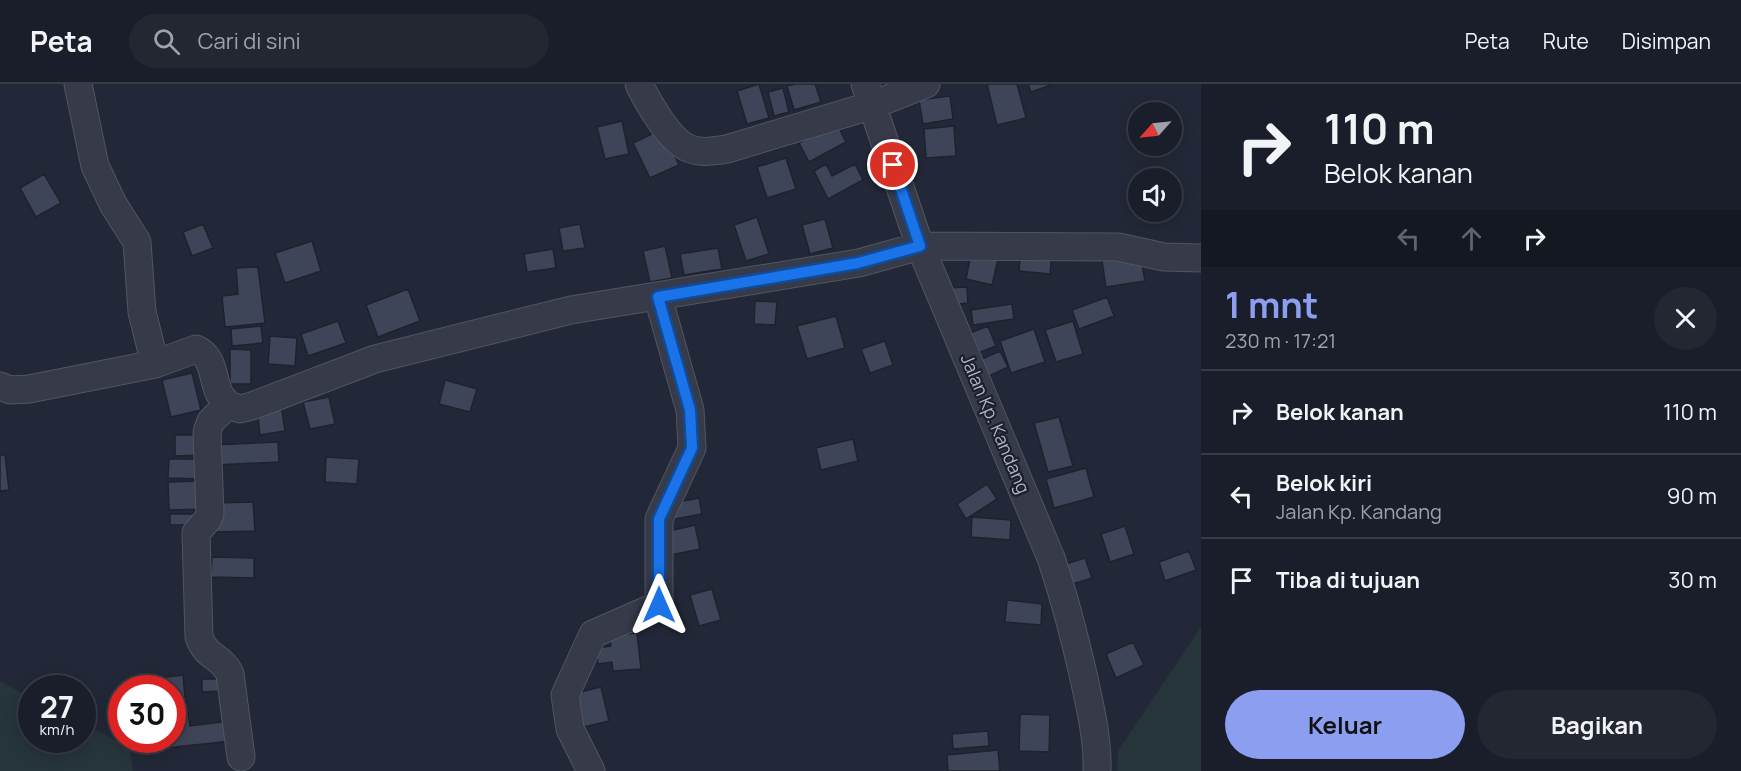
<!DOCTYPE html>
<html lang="id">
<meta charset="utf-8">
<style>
:root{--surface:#1a1e2a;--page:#232732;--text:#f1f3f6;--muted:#9fa2a8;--line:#383c47;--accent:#8b9ef0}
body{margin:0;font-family:Manrope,sans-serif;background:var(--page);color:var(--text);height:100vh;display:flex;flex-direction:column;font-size:22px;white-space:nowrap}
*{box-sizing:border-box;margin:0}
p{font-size:20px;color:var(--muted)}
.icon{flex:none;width:33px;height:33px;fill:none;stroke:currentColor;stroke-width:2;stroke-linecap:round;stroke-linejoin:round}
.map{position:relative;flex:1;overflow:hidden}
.side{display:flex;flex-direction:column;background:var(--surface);width:540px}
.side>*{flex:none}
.guide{background:#1a1e2a;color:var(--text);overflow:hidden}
.needle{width:39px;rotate:243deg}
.tools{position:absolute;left:1128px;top:18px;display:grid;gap:12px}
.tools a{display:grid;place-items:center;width:54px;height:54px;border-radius:50%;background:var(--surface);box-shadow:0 3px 15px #0003,0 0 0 2px var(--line);font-size:30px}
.speed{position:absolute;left:18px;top:591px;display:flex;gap:12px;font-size:30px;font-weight:700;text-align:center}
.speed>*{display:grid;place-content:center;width:78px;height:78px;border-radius:50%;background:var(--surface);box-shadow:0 3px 15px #0003,0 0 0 2px var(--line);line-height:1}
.speed small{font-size:15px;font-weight:400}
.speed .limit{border:9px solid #d22;background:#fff;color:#111}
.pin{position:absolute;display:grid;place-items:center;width:51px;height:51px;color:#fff;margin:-26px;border:3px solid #fff;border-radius:50%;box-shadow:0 2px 6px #0007}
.me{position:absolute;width:66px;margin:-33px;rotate:0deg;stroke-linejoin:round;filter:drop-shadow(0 0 4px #0008)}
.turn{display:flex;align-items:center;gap:21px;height:126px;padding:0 24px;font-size:27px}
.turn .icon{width:78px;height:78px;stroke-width:2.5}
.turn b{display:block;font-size:42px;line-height:51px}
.lanes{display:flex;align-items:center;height:57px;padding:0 24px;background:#0003;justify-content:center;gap:30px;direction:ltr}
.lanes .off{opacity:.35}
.round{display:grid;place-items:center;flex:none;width:63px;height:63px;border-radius:32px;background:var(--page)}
.headline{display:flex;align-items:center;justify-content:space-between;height:102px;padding:0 24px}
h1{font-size:36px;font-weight:700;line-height:45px;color:var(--accent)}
.action{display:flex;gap:12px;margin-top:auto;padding:12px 24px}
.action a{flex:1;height:69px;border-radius:36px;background:var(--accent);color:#111;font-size:24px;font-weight:700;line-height:69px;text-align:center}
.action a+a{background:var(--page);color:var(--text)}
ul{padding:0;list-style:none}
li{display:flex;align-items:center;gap:18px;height:84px;padding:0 24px;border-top:2px solid var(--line)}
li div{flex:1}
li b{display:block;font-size:22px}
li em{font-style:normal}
header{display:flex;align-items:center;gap:36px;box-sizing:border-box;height:84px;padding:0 30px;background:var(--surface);border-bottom:2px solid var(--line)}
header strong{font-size:28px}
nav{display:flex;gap:33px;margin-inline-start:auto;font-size:21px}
.search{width:420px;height:54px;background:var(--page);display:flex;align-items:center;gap:15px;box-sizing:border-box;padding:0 21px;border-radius:33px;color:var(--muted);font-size:22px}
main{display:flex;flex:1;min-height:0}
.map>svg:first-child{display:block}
.green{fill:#26353a}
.building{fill:#3f4558;stroke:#1e222f;stroke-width:1.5}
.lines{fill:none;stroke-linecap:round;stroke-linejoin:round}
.minor-casing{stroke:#515563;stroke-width:29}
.minor{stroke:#363a49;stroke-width:27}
.route-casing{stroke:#114b97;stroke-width:15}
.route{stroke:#1a73e8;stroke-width:10}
.labels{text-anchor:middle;stroke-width:4.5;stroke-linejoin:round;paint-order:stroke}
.street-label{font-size:18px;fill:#b1b5c5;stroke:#1c202d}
</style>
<header>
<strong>Peta</strong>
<div class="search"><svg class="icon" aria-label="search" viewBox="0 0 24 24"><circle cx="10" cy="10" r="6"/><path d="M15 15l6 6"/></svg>Cari di sini</div>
<nav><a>Peta</a><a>Rute</a><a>Disimpan</a></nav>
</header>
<main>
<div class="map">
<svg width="1201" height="687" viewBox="0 0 1201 687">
<rect width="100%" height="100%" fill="#232838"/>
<path class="green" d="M1201 543V687H1117L1118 667Z
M0 597 31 614 32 656H82L83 640 130 663 133 687H0Z"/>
<path class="building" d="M759 0 769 34 747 40 737 7Z
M795 0H815L821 18 794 26 787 2Z
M987 0H1017L1026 34 997 41Z
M1028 0H1050L1051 1 1031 8Z
M783 4 789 28 774 32 768 8Z
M950 12 953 35 923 40 919 16Z
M622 37 629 70 605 75 597 43Z
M836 38 846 58 809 78 799 59Z
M954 42 956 72 926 74 924 45Z
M662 45 679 81 650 94 633 59Z
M786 74 796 105 767 114 757 83Z
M826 80 832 92 855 80 863 96 828 115 814 87Z
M44 90 61 119 36 133 20 104Z
M757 133 769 170 746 177 734 141Z
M825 135 833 164 810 170 802 141Z
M203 140 213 164 192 172 183 148Z
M580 140 585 164 563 167 559 144Z
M312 157 321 187 285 199 275 169Z
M665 162 672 194 650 198 643 167Z
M718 164 722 185 684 191 680 170Z
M553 165 556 184 527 188 524 170Z
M972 165 999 171 992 201 966 195Z
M1021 165 1052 168 1050 190 1019 187Z
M1140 170 1145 197 1106 203 1102 177Z
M258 183 265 239 225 243 222 212 238 210 236 184Z
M967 203 968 219 948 221 947 204Z
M408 205 420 237 378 253 366 221Z
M1107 213 1114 232 1079 245 1072 226Z
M755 217 777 218 775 241 754 240Z
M1012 220 1014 235 973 241 971 226Z
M836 232 845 264 807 275 797 242Z
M338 237 346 259 308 272 301 250Z
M1073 237 1083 270 1056 278 1045 246Z
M261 242 263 259 232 262 231 245Z
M988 242 996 262 973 271 965 251Z
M1034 245 1045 278 1011 289 1000 257Z
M270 252 297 254 295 282 268 280Z
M885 257 893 281 870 289 861 265Z
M230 265 251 266V300H230Z
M1000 267 1008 283 981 296 973 279Z
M192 289 201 326 171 333 162 296Z
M445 296 477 305 470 328 439 320Z
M329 313 335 340 310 345 303 318Z
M281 320 285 347 260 351 257 323Z
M1059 333 1073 382 1048 388 1034 339Z
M175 351H201V371L175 372Z
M853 355 858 377 821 386 816 364Z
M278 358 279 378 214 381 213 361Z
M0 371H5L9 406 0 407Z
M326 373 359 375 357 400 325 398Z
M169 375H204V395L168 394Z
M1086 384 1094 413 1054 424 1046 395Z
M203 397 204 425 169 426 168 398Z
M987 400 997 415 966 435 957 420Z
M699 414 702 430 675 435 672 419Z
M253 418 255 447 215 448 214 419Z
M170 430H200V441H170Z
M972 433 1011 436 1010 456 971 453Z
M695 441 700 465 666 472 661 449Z
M1125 442 1134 470 1110 478 1101 450Z
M1189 467 1196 486 1165 497 1159 478Z
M212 473 254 474V494L211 493Z
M1085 474 1092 494 1073 500 1066 480Z
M712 505 721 536 699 542 690 511Z
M1007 516 1042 520 1041 541 1005 538Z
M637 549 641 585 613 587 612 578 598 580 596 564 611 562 609 551Z
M1133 558 1144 581 1116 594 1106 570Z
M183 591 185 613 172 615V604H160L159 594Z
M202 595H223V607L202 608Z
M601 603 609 637 580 644 572 610Z
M186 616 190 642 229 637 231 657 166 664 165 656H172V618Z
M1020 630 1050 631 1049 668 1019 667Z
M988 647 989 662 953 665 952 650Z
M998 666 1000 687H948L947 671Z"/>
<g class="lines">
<defs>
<path id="minor" d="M78 0 95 82 113 120 137 158 142 228 155 280
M639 0C647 17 669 55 686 63 699 70 714 67 727 65L873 21 926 0
M865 0 920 162 1051 474C1064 512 1074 551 1083 590 1090 622 1098 655 1097 687
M0 302 10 306 29 305 155 280 196 265C214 273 212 292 219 309 221 313 225 317 228 321
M241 673 230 590C222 572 207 575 199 553L196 449 208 435 210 429 207 348 211 337 228 321 240 325 252 322 375 275 571 226 859 179 920 162 1118 163 1164 173 1201 174
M591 687 570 645 565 611 593 550 659 521V435L692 364 690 326 658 213"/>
</defs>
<use href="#minor" class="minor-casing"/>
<use href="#minor" class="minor"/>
</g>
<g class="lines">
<defs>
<path id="route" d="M659 521V435L692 364 690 326 658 213 858 179 920 162 893 81"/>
</defs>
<use href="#route" class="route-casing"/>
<use href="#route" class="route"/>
</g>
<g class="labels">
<g class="street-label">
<text transform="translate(995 340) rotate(67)" y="6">Jalan Kp. Kandang</text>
</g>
</g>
</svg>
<div class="tools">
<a><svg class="needle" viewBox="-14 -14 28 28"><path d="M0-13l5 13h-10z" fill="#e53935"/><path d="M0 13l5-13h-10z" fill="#9fa2a8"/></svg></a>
<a><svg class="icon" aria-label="sound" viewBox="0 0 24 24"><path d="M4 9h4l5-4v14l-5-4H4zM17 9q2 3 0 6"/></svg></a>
</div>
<div class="speed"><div>27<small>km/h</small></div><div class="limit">30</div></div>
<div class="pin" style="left:893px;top:81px;background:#d93025"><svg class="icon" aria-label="arrive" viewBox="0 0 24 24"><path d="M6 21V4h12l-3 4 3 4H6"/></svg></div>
<svg class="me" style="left:659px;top:521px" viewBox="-20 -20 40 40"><path d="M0-17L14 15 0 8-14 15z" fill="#1a73e8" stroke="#fff" stroke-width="4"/></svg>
</div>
<section class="side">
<div class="guide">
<div class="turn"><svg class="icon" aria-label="right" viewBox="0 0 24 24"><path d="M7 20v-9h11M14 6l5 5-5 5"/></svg><div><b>110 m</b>Belok kanan</div></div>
<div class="lanes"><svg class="icon off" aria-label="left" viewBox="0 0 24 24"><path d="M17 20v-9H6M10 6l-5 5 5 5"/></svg><svg class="icon off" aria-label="ahead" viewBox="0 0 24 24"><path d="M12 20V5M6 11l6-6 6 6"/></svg><svg class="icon" aria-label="right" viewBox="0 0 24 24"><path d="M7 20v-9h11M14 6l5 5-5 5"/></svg></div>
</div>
<div class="headline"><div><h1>1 mnt</h1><p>230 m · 17:21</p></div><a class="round"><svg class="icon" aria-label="close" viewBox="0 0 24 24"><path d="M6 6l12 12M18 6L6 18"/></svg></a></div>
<ul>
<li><svg class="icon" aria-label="right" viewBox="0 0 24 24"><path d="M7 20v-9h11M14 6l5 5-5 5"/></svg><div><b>Belok kanan</b></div><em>110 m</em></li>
<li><svg class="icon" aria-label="left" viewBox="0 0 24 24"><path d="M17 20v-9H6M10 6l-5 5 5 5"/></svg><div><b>Belok kiri</b><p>Jalan Kp. Kandang</p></div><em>90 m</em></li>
<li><svg class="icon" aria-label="arrive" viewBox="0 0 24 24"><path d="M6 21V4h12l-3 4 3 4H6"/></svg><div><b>Tiba di tujuan</b></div><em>30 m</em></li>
</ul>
<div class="action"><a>Keluar</a><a>Bagikan</a></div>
</section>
</main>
